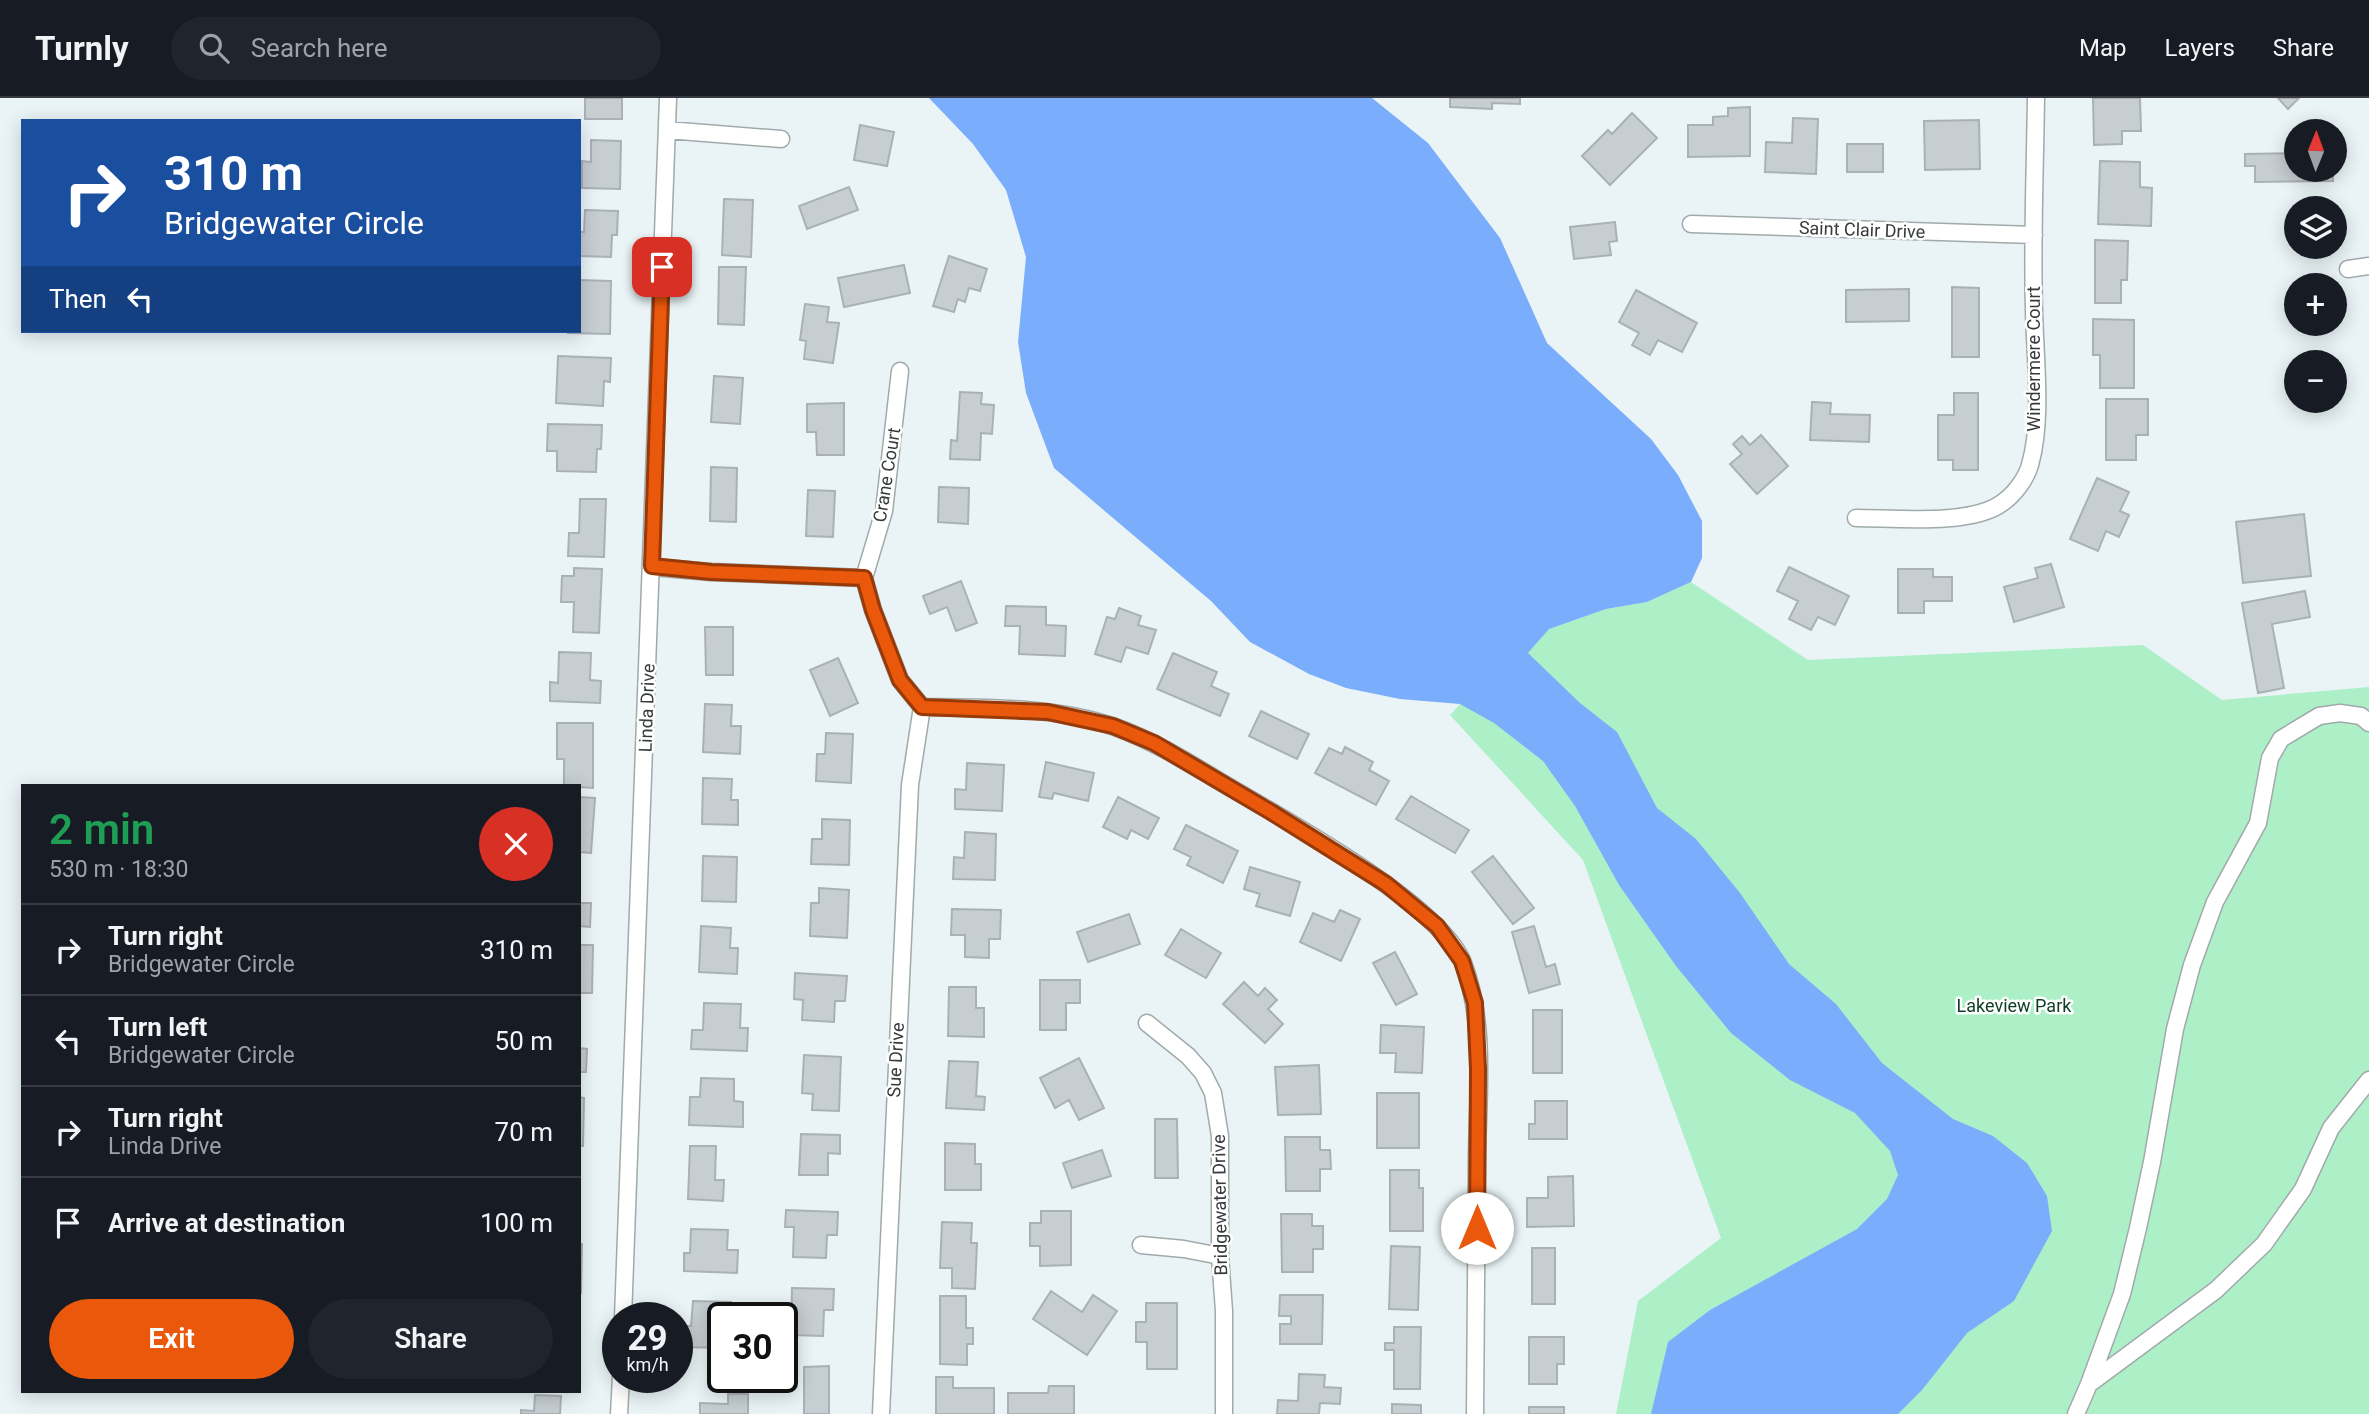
<!DOCTYPE html>
<meta charset="utf-8">
<style>
:root{--surface:#171b24;--page:#20242c;--text:#f1f3f6;--muted:#9ea1a6;--line:#363941;--accent:#ea580c}
body{margin:0;font-family:Roboto,sans-serif;background:var(--page);color:var(--text);height:100vh;display:flex;flex-direction:column;font-size:26px;white-space:nowrap}
*{box-sizing:border-box;margin:0}
p{font-size:23px;color:var(--muted)}
.icon{flex:none;width:38px;height:38px;fill:none;stroke:currentColor;stroke-width:2;stroke-linecap:round;stroke-linejoin:round}
.map{position:relative;flex:1;overflow:hidden}
.panel{position:absolute;left:21px;top:686px;width:560px;height:609px;display:flex;flex-direction:column;background:var(--surface);border-radius:0px;box-shadow:0 4px 18px #0003}
.panel>*{flex:none}
.guide{position:absolute;left:21px;top:21px;width:560px;height:214px;border-radius:0px;box-shadow:0 4px 18px #0003;background:#1a4fa0;color:#fff;overflow:hidden}
.needle{width:46px;rotate:1deg}
.buttons{position:absolute;left:2284px;top:21px;display:grid;gap:14px}
.buttons a{display:grid;place-items:center;width:63px;height:63px;border-radius:50%;background:var(--surface);box-shadow:0 4px 18px #0003;font-size:35px}
.speed{position:absolute;left:602px;top:1204px;display:flex;gap:14px;font-size:35px;font-weight:700;text-align:center}
.speed>*{display:grid;place-content:center;width:91px;height:91px;border-radius:50%;background:var(--surface);box-shadow:0 4px 18px #0003;line-height:1}
.speed small{font-size:18px;font-weight:400}
.speed .limit{border:4px solid #111;border-radius:10px;background:#fff;color:#111}
.pin{position:absolute;display:grid;place-items:center;width:60px;height:60px;color:#fff;margin:-30px;border-radius:14px;box-shadow:0 4px 10px #0006}
.me{position:absolute;width:77px;margin:-38px;rotate:0deg;stroke-linejoin:round;filter:drop-shadow(0 0 5px #0008)}
.turn{display:flex;align-items:center;gap:24px;height:147px;padding:0 28px;font-size:32px}
.turn .icon{width:91px;height:91px;stroke-width:2.5}
.turn b{display:block;font-size:49px;line-height:60px}
.then{display:flex;align-items:center;height:66px;padding:0 28px;background:#0003;gap:14px;font-size:26px}
.round{display:grid;place-items:center;flex:none;width:74px;height:74px;border-radius:37px;background:var(--page)}
.summary{display:flex;align-items:center;justify-content:space-between;height:119px;padding:0 28px}
h1{font-size:42px;font-weight:600;line-height:52px;color:#1e9e55}
.primary-button{display:flex;gap:14px;margin-top:auto;padding:14px 28px}
.primary-button a{flex:1;height:80px;border-radius:42px;background:var(--accent);color:#fff;font-size:28px;font-weight:600;line-height:80px;text-align:center}
.primary-button a+a{background:var(--page);color:var(--text)}
ul{padding:0;list-style:none}
li{display:flex;align-items:center;gap:21px;height:91px;padding:0 28px;border-top:2px solid var(--line)}
li div{flex:1}
li b{display:block;font-size:26px}
li em{font-style:normal}
header{display:flex;align-items:center;gap:42px;box-sizing:border-box;height:98px;padding:0 35px;background:var(--surface);border-bottom:2px solid var(--line)}
header strong{font-size:33px}
nav{display:flex;gap:38px;margin-inline-start:auto;font-size:24px}
.search{width:490px;height:63px;background:var(--page);display:flex;align-items:center;gap:18px;box-sizing:border-box;padding:0 24px;border-radius:38px;color:var(--muted);font-size:26px}
.map>svg:first-child{display:block}
.green{fill:#adf0c8}
.water{fill:#7aadfc}
.building{fill:#c6ced2;stroke:#aab1b6;stroke-width:2}
.lines{fill:none;stroke-linecap:round;stroke-linejoin:round}
.street-casing{stroke:#a0aaab;stroke-width:19}
.street{stroke:#fff;stroke-width:16}
.route-casing{stroke:#983908;stroke-width:18}
.route{stroke:#ea580c;stroke-width:12}
.labels{text-anchor:middle;stroke-width:5;stroke-linejoin:round;paint-order:stroke}
.street-label{font-size:18px;fill:#363a3b;stroke:#fff}
.park-label{font-size:18px;fill:#0f3c26;stroke:#fff}
</style>
<header>
<strong>Turnly</strong>
<div class="search"><svg class="icon" aria-label="search" viewBox="0 0 24 24"><circle cx="10" cy="10" r="6"/><path d="M15 15l6 6"/></svg>Search here</div>
<nav><a>Map</a><a>Layers</a><a>Share</a></nav>
</header>
<div class="map">
<svg width="2369" height="1316" viewBox="0 0 2369 1316">
<rect width="100%" height="100%" fill="#eaf4f6"/>
<path class="green" d="M1691 484 1808 562 2143 547 2222 602 2369 589V1316H1616L1638 1203 1721 1140 1583 762 1450 617 1460 606 1528 555 1548 531 1606 511 1647 504Z"/>
<path class="water" d="M929 0H1372L1428 45 1500 140 1547 245 1651 341 1678 377 1702 423V460L1691 484 1647 504 1606 511 1549 531 1528 555 1580 605 1617 634 1657 710 1696 741 1740 795 1789 866 1836 906 1882 965 1953 1021 1993 1038 2027 1065 2047 1098 2052 1133 2014 1203 1967 1235 1922 1292 1898 1316H1651L1668 1244 1710 1212 1857 1131 1887 1101 1898 1077 1890 1053 1855 1015 1790 982 1731 935 1676 868 1619 787 1575 708 1543 663 1494 625 1460 606 1400 601 1346 590 1309 576 1250 544 1211 503 1054 370 1026 295 1018 244 1026 159 1006 92 973 46Z"/>
<path class="building" d="M585 0H622V21H585Z
M1450 0H1520V6L1492 5V11L1450 9Z
M2093 0H2140L2141 33H2122V46L2094 47Z
M2278 0H2299L2288 11Z
M1750 9V58L1688 59V27H1713V19L1728 18V10Z
M1632 15 1657 40 1610 87 1582 58 1608 32 1612 36Z
M1793 20 1818 21 1816 76 1765 74 1766 44 1792 45Z
M1979 22 1980 71 1925 72 1924 23Z
M860 27 894 34 887 68 854 62Z
M591 42 621 43 620 91 582 90V63L591 64Z
M1847 46H1883V74H1847Z
M2296 55V72H2333V83L2255 84V68H2245V56Z
M2100 63 2140 64V89L2152 90 2151 128 2098 126Z
M849 89 858 112 807 131 799 108Z
M724 101 753 102 751 159 722 157Z
M585 112 618 113 617 137H612L611 159 579 158V134H584Z
M1615 124 1617 143 1609 144 1611 157 1574 161 1570 129Z
M2095 142 2128 143 2127 182H2121V205H2095Z
M949 158 987 171 980 193 969 190 965 204 958 201 954 214 933 208Z
M904 167 910 195 844 209 838 180Z
M719 169H746L744 227 718 226Z
M579 182 611 183 610 236 568 235V233H579Z
M1952 189 1979 190V259H1952Z
M1909 191V223L1846 224V192Z
M1636 192 1697 225 1682 254 1658 242 1650 257 1632 247 1639 235 1619 224Z
M805 206 829 209 827 224 839 225 833 265 804 261 806 243 800 242Z
M2093 221 2134 222V290H2100V257H2093Z
M558 258 611 260 610 284 604 283 603 308 556 305Z
M714 278 743 280 740 326 711 324Z
M960 294 982 295 981 306 994 307 992 336 981 335 980 362 950 361 951 342 957 343Z
M1954 295H1978V372H1953V362H1938V317H1954Z
M2106 301H2148V337H2136V362H2106Z
M1812 304 1831 305 1830 316 1870 317 1869 344 1810 342Z
M844 305V357H817L816 334H807V306Z
M548 326 602 327 601 351H597L596 374 557 373V353H547Z
M1761 337 1788 368 1757 396 1730 366 1742 356 1733 346 1742 338 1750 347Z
M711 369 737 370 736 424 710 423Z
M2097 380 2129 394 2120 413 2129 417 2119 439 2106 433 2098 453 2070 441Z
M939 389 969 390 968 426 938 424Z
M808 392 835 393 833 439 806 438Z
M580 401H606L604 459 568 458 569 435H579Z
M2304 416 2311 478 2243 485 2236 424Z
M2051 466 2064 509 2014 524 2004 489 2038 480 2035 470Z
M1789 469 1849 498 1835 527 1818 519 1811 532 1789 521 1798 503 1777 493Z
M574 470 602 471 599 535 573 534 574 504H561L562 478H574Z
M1898 471H1933V479H1952V503H1924V515H1898Z
M961 483 977 525 956 533 947 509 930 516 923 498Z
M2305 493 2310 519 2272 526 2284 590 2258 595 2242 505Z
M1006 508 1046 509V527L1066 528 1065 558 1019 556 1020 528H1005Z
M1119 510 1141 518 1138 527 1156 532 1148 556 1126 549 1121 564 1095 556 1107 519 1115 521Z
M705 529H733V577H706Z
M559 554 591 555 590 582 601 583 600 605 550 603V584L558 585Z
M1173 555 1217 574 1211 588 1229 596 1220 618 1157 591Z
M838 560 858 605 830 618 810 572Z
M705 606 732 607 731 628H741L740 656 703 654Z
M1261 613 1309 636 1297 661 1249 638Z
M557 625H593V690L564 688V661H557Z
M826 635 853 636 851 685 816 683 817 656H825Z
M1345 649 1373 664 1369 672 1389 683 1376 707 1315 675 1329 650 1342 656Z
M1046 664 1094 675 1088 703 1054 695 1052 701 1039 699Z
M967 665 1004 667 1002 713 955 711V691L966 692Z
M703 680 732 681 731 702H738V727L702 726Z
M1411 698 1469 732 1455 755 1396 721Z
M579 699 595 700 591 755 579 754Z
M1118 699 1159 720 1148 741 1131 732 1127 741 1103 729Z
M822 721 850 722 849 767 811 766 812 741H822Z
M1186 727 1238 753 1223 785 1187 767 1191 759 1174 751Z
M965 734 996 736 995 782 953 781 954 759 964 760Z
M703 758 737 759 736 804 702 803Z
M1493 758 1534 810 1513 826 1472 774Z
M1250 769 1300 784 1290 818 1256 808 1260 796 1244 791Z
M819 790 849 792 847 840 810 838 811 805H819Z
M579 805H591L590 829 579 828Z
M952 811 1001 812 1000 841H989V860L965 859V837H951Z
M1340 812 1360 821 1341 863 1300 844 1313 815 1334 824Z
M1129 816 1140 846 1088 864 1077 834Z
M701 828 731 830 730 850H738L737 876 699 874Z
M1534 828 1546 869 1555 866 1560 886 1529 895 1512 834Z
M1181 831 1221 855 1206 880 1165 857Z
M579 847H593L592 895H579Z
M1395 854 1417 896 1396 907 1373 865Z
M795 875 847 878 845 903H835L834 924 802 922 803 902 794 901Z
M1040 882H1080V905H1066V932H1040Z
M1244 884 1258 898 1265 890 1277 902 1268 911 1283 926 1265 945 1223 906Z
M949 889H976V910H984V939L948 938Z
M704 905 741 906 740 930H748L747 953 691 951 692 932H703Z
M1533 912H1562V975H1533Z
M1381 927 1424 929 1422 975 1395 974 1396 955H1380Z
M579 950 587 951 586 974H579Z
M804 957 841 959 839 1013 812 1012 813 996 802 995Z
M1079 960 1104 1010 1079 1022 1069 1002 1055 1010 1040 980Z
M949 963 978 964 976 998 985 999 984 1012 946 1010Z
M1319 967 1321 1016 1278 1017 1275 969Z
M701 980 734 981V1003L743 1004V1029L689 1027 690 999H700Z
M1377 995H1419V1050H1377Z
M579 999 584 1000 583 1048H579Z
M1535 1003H1567V1041H1529V1026H1535Z
M1155 1021H1177L1178 1080H1155Z
M801 1036 840 1037V1056L828 1055V1077H799Z
M1285 1039H1320V1052H1330L1331 1071H1320V1093H1286Z
M945 1045 975 1046V1066H981V1092H945Z
M690 1048H716L715 1082H724L723 1103 688 1101Z
M1102 1052 1111 1078 1072 1090 1063 1065Z
M1390 1072H1419V1090H1423V1133H1390Z
M1573 1078 1574 1128 1527 1129V1100H1548V1079Z
M786 1112 838 1114 837 1137H827L826 1160 793 1159 794 1129H785Z
M1041 1113H1071V1167L1040 1168V1148H1030V1125H1041Z
M1281 1116H1312V1128H1323V1151H1313V1174H1282Z
M942 1124 972 1125 971 1145H977L975 1191 952 1190V1170H940Z
M691 1131 728 1132 727 1152H738L737 1175 684 1173V1155H690Z
M579 1146H582L581 1195H579Z
M1391 1148 1420 1149 1418 1212 1389 1211Z
M1532 1150H1555V1206H1532Z
M792 1190 834 1191 833 1212H824L823 1238 791 1237Z
M1051 1193 1082 1214 1093 1197 1117 1213 1087 1257 1033 1221Z
M1280 1197H1323L1322 1246H1280V1226H1291V1218H1279Z
M940 1198H966V1230H973V1246H967V1267L940 1266Z
M693 1203 731 1204 730 1220H723V1250L681 1249 682 1228H691Z
M1146 1205H1177V1271H1147V1244H1136V1224H1146Z
M1394 1229H1421L1420 1291H1394V1252H1385V1245H1394Z
M1529 1239H1564V1266H1557V1286H1529Z
M829 1268V1316H804V1269Z
M1299 1276 1325 1277 1324 1289 1341 1290 1340 1306 1320 1305 1319 1316H1277L1278 1302 1298 1303Z
M936 1279H953V1290H994V1316H936Z
M1049 1288H1074V1316H1008V1295H1048Z
M728 1296H748V1316H700V1305L728 1306Z
M535 1297 561 1298 560 1316H521V1312L534 1313Z
M1392 1306 1421 1307V1316H1392Z
M1529 1309H1564V1316H1529Z"/>
<g class="lines">
<defs>
<path id="street" d="M667 32 781 41
M1691 126 2034 137
M2348 171 2369 168
M1856 420C1895 420 1971 428 2002 405 2014 397 2026 381 2030 367 2043 321 2035 261 2034 213 2032 142 2035 71 2036 0
M652 469 711 474 864 480
M864 480 873 512 900 582 922 609C986 610 1054 608 1115 629 1160 645 1201 673 1243 697 1297 729 1441 808 1463 865 1486 925 1478 995 1477 1057 1477 1144 1476 1230 1475 1316
M864 480 884 413 900 273
M2369 625 2361 618 2340 615 2319 618 2281 641 2270 660 2258 725 2215 804 2192 867 2175 931 2152 1064 2138 1130 2122 1196 2089 1286 2216 1192 2264 1146 2303 1091 2331 1030 2369 982
M1147 925 1188 958 1203 975 1213 995 1220 1038V1158L1224 1213V1316
M1141 1147 1184 1151 1220 1158
M623 1220 668 0
M619 1316 621 1279
M881 1316 910 687 922 609
M2076 1316 2089 1286"/>
</defs>
<use href="#street" class="street-casing"/>
<use href="#street" class="street"/>
</g>
<g class="lines">
<defs>
<path id="route" d="M662 169 652 468 711 474 864 480 873 512 900 582 922 609 1048 614 1113 628 1154 645 1271 714 1386 786 1437 828 1462 863 1475 905 1478 971 1477 1130"/>
</defs>
<use href="#route" class="route-casing"/>
<use href="#route" class="route"/>
</g>
<g class="labels">
<g class="street-label">
<text transform="translate(1862 132) rotate(2)" y="6">Saint Clair Drive</text>
<text transform="translate(2034 261) rotate(-90)" y="6">Windermere Court</text>
<text transform="translate(887 377) rotate(-81)" y="6">Crane Court</text>
<text transform="translate(647 610) rotate(-88)" y="6">Linda Drive</text>
<text transform="translate(896 962) rotate(-87)" y="6">Sue Drive</text>
<text transform="translate(1220 1107) rotate(-91)" y="6">Bridgewater Drive</text>
</g>
<g class="park-label">
<text x="2014" y="914">Lakeview Park</text>
</g>
</g>
</svg>
<div class="buttons">
<a><svg class="needle" viewBox="-14 -14 28 28"><path d="M0-13l5 13h-10z" fill="#e53935"/><path d="M0 13l5-13h-10z" fill="#9ea1a6"/></svg></a>
<a><svg class="icon" aria-label="layers" viewBox="0 0 24 24"><path d="M12 4l9 5-9 5-9-5zM3 14l9 5 9-5"/></svg></a>
<a>+</a>
<a>−</a>
</div>
<div class="speed"><div>29<small>km/h</small></div><div class="limit">30</div></div>
<div class="pin" style="left:662px;top:169px;background:#d93025"><svg class="icon" aria-label="arrive" viewBox="0 0 24 24"><path d="M6 21V4h12l-3 4 3 4H6"/></svg></div>
<svg class="me" style="left:1477px;top:1130px" viewBox="-20 -20 40 40"><circle r="19" fill="#fff"/><path d="M0-13L10 11 0 6-10 11z" fill="#ea580c"/></svg>
<div class="guide">
<div class="turn"><svg class="icon" aria-label="right" viewBox="0 0 24 24"><path d="M7 20v-9h11M14 6l5 5-5 5"/></svg><div><b>310 m</b>Bridgewater Circle</div></div>
<div class="then">Then<svg class="icon" aria-label="left" viewBox="0 0 24 24"><path d="M17 20v-9H6M10 6l-5 5 5 5"/></svg></div>
</div>
<section class="panel">
<div class="summary"><div><h1>2 min</h1><p>530 m · 18:30</p></div><a class="round" style="background:#d93025;color:#fff"><svg class="icon" aria-label="close" viewBox="0 0 24 24"><path d="M6 6l12 12M18 6L6 18"/></svg></a></div>
<ul>
<li><svg class="icon" aria-label="right" viewBox="0 0 24 24"><path d="M7 20v-9h11M14 6l5 5-5 5"/></svg><div><b>Turn right</b><p>Bridgewater Circle</p></div><em>310 m</em></li>
<li><svg class="icon" aria-label="left" viewBox="0 0 24 24"><path d="M17 20v-9H6M10 6l-5 5 5 5"/></svg><div><b>Turn left</b><p>Bridgewater Circle</p></div><em>50 m</em></li>
<li><svg class="icon" aria-label="right" viewBox="0 0 24 24"><path d="M7 20v-9h11M14 6l5 5-5 5"/></svg><div><b>Turn right</b><p>Linda Drive</p></div><em>70 m</em></li>
<li><svg class="icon" aria-label="arrive" viewBox="0 0 24 24"><path d="M6 21V4h12l-3 4 3 4H6"/></svg><div><b>Arrive at destination</b></div><em>100 m</em></li>
</ul>
<div class="primary-button"><a>Exit</a><a>Share</a></div>
</section>
</div>
